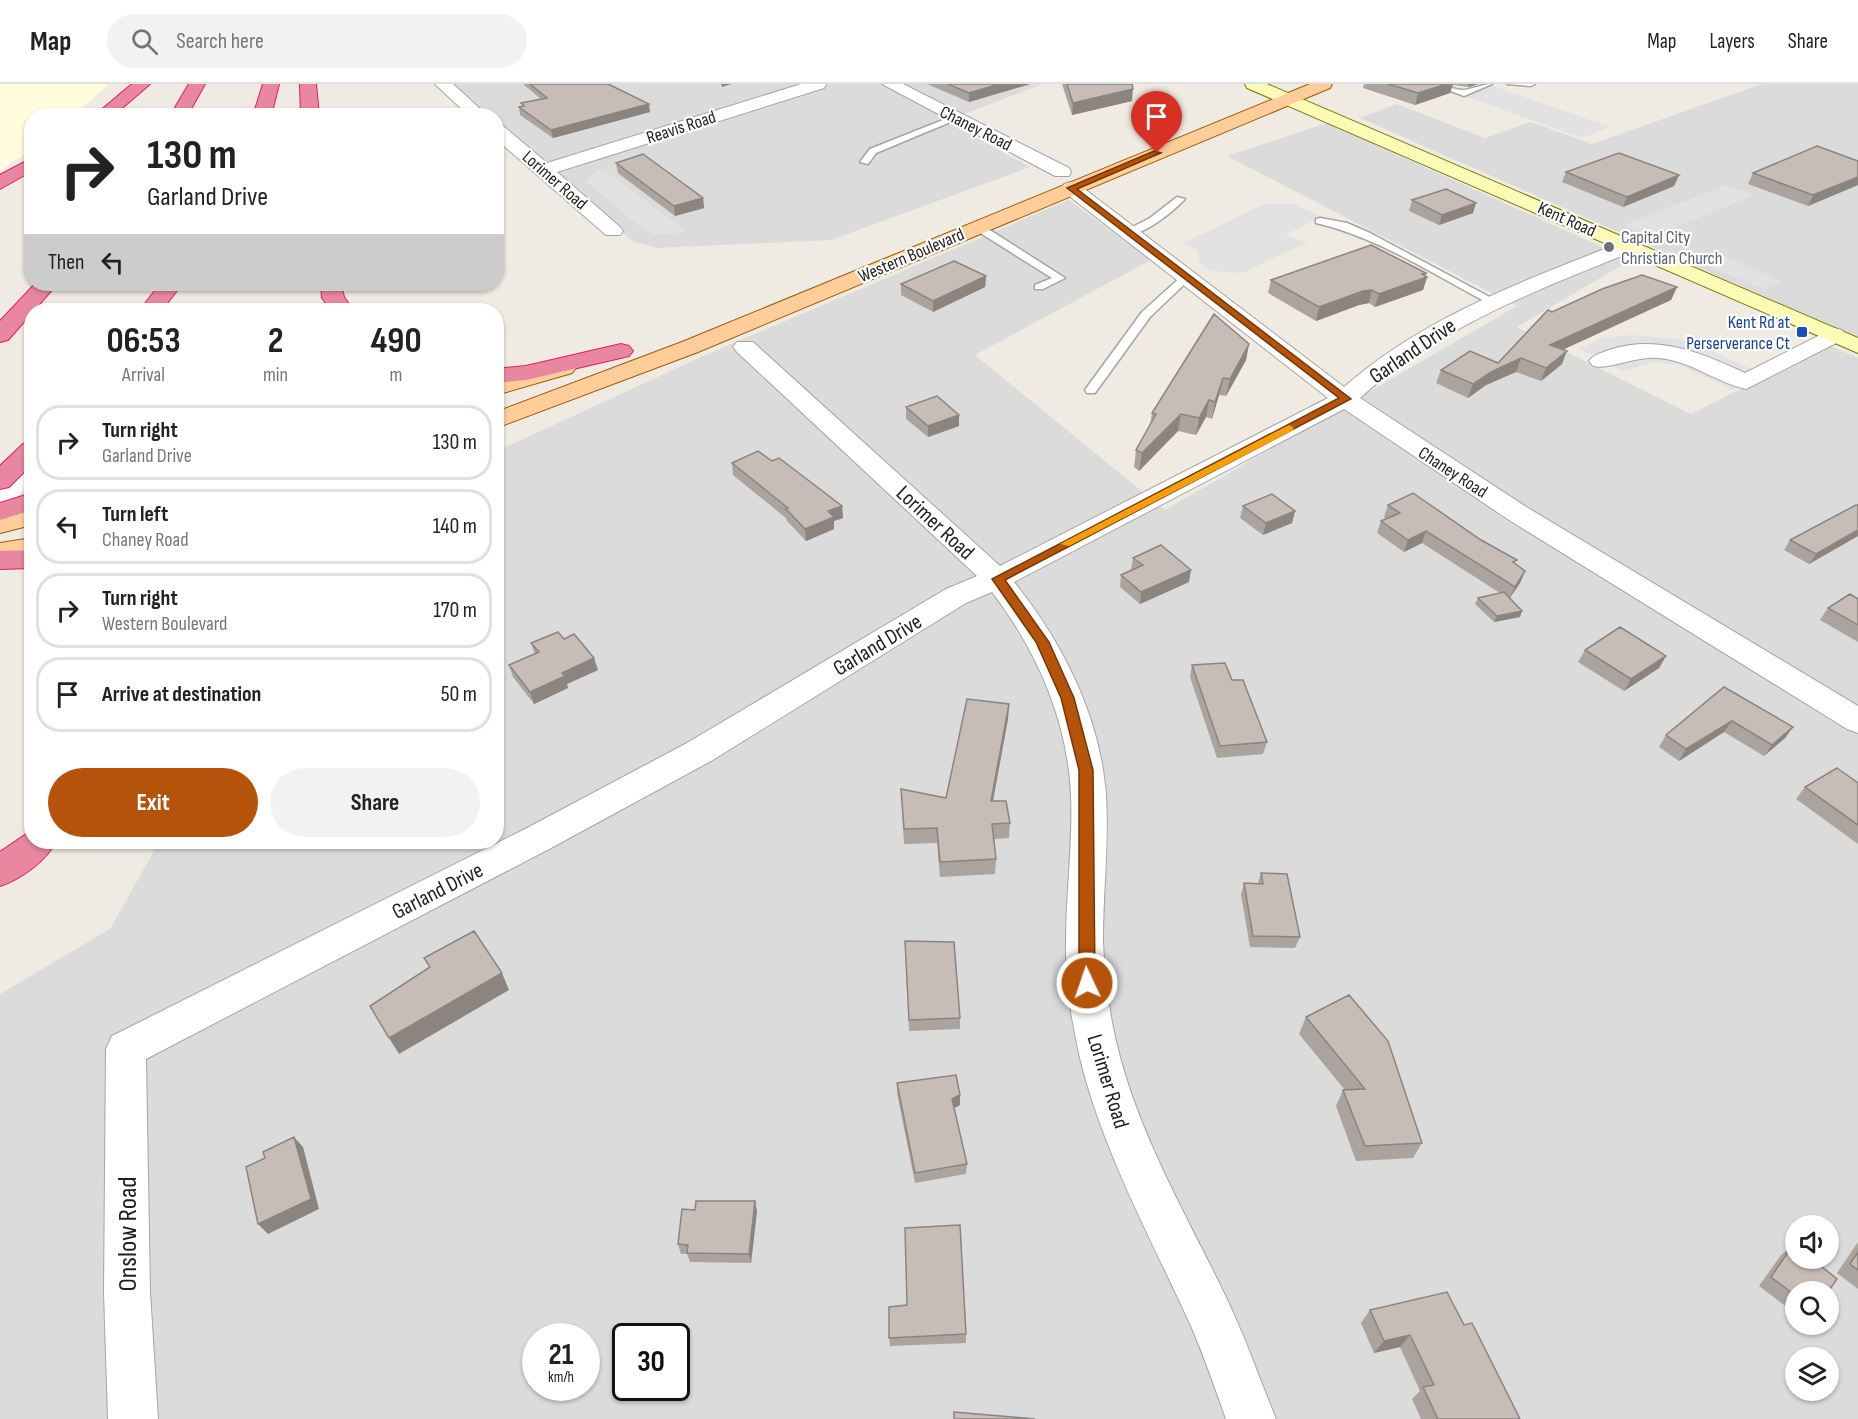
<!DOCTYPE html>
<style>
:root{--surface:#fff;--page:#f2f2f2;--text:#222;--muted:#767676;--line:#e0e0e0;--accent:#b45309}
body{margin:0;font-family:"Sofia Sans Condensed",sans-serif;background:var(--page);color:var(--text);height:100vh;display:flex;flex-direction:column;font-size:22px;white-space:nowrap}
*{box-sizing:border-box;margin:0}
p{font-size:20px;color:var(--muted)}
.icon{flex:none;width:33px;height:33px;fill:none;stroke:currentColor;stroke-width:2;stroke-linecap:round;stroke-linejoin:round}
.map{position:relative;flex:1;overflow:hidden}
.side{position:absolute;left:24px;top:219px;width:480px;height:546px;display:flex;flex-direction:column;background:var(--surface);border-radius:24px;box-shadow:0 2px 4px #0004}
.side>*{flex:none}
.top-card{position:absolute;left:24px;top:24px;width:480px;height:183px;border-radius:24px;box-shadow:0 2px 4px #0004;background:#fff;color:var(--text);overflow:hidden}
.buttons{position:absolute;left:1785px;top:1131px;display:grid;gap:12px}
.buttons a{display:grid;place-items:center;width:54px;height:54px;border-radius:50%;background:var(--surface);box-shadow:0 2px 4px #0004;font-size:30px}
.speed{position:absolute;left:522px;top:1239px;display:flex;gap:12px;font-size:30px;font-weight:700;text-align:center}
.speed>*{display:grid;place-content:center;width:78px;height:78px;border-radius:50%;background:var(--surface);box-shadow:0 2px 4px #0004;line-height:1}
.speed small{font-size:15px;font-weight:400}
.speed .limit{border:3px solid #111;border-radius:9px;background:#fff;color:#111}
.pin{position:absolute;display:grid;place-items:center;width:51px;height:51px;color:#fff;margin:-62px -26px;border-radius:50% 50% 50% 0;rotate:-45deg;box-shadow:0 0 6px #0007}
.pin .icon{rotate:45deg}
.me{position:absolute;width:66px;margin:-33px;rotate:357deg;stroke-linejoin:round;filter:drop-shadow(0 0 4px #0008)}
.turn{display:flex;align-items:center;gap:21px;height:126px;padding:0 24px;font-size:27px}
.turn .icon{width:78px;height:78px;stroke-width:2.5}
.turn b{display:block;font-size:42px;line-height:51px}
.then{display:flex;align-items:center;height:57px;padding:0 24px;background:#0003;gap:12px;font-size:22px}
.eta{display:flex;justify-content:space-evenly;align-items:center;height:102px;text-align:center}
.eta b{font-size:36px;font-weight:700;line-height:42px}
.primary-button{display:flex;gap:12px;margin-top:auto;padding:12px 24px}
.primary-button a{flex:1;height:69px;border-radius:36px;background:var(--accent);color:#fff;font-size:24px;font-weight:700;line-height:69px;text-align:center}
.primary-button a+a{background:var(--page);color:var(--text)}
ul{padding:0;list-style:none}
li{display:flex;align-items:center;gap:18px;height:75px;margin:0 12px 9px;padding:0 12px;border:3px solid var(--line);border-radius:24px}
li div{flex:1}
li b{display:block;font-size:22px}
li em{font-style:normal}
header{display:flex;align-items:center;gap:36px;box-sizing:border-box;height:84px;padding:0 30px;background:var(--surface);border-bottom:2px solid var(--line)}
header strong{font-size:28px}
nav{display:flex;gap:33px;margin-inline-start:auto;font-size:21px}
.search{width:420px;height:54px;background:var(--page);display:flex;align-items:center;gap:15px;box-sizing:border-box;padding:0 21px;border-radius:33px;color:var(--muted);font-size:22px}
.map>svg:first-child{display:block}
.residential{fill:#dcdbdb;fill-rule:evenodd}
.education{fill:#fffddd}
.parking{fill:#e2e2e2}
.pier{fill:#fff}
.lines{fill:none;stroke-linecap:round;stroke-linejoin:round}
.lane-casing{stroke:#a5a5a5;stroke-width:3}
.street-casing{stroke:#a5a5a5;stroke-width:2}
.secondary-casing{stroke:#737900;stroke-width:2}
.primary-casing{stroke:#985d00;stroke-width:2}
.highway-casing{stroke:#e11d6b;stroke-width:2}
.lane{fill:#fff;fill-rule:evenodd}
.street{fill:#fff;fill-rule:evenodd}
.secondary{fill:#fcfbb5;fill-rule:evenodd}
.primary{fill:#ffcd99;fill-rule:evenodd}
.highway{fill:#ea87a0;fill-rule:evenodd}
.wall{fill:#aba39d}
.shaded-wall{fill:#8b847f}
.building{fill:#c7bdb6;stroke:#8b847f;stroke-width:1.5}
.route{fill:#b45309;stroke:#753606;stroke-width:1.5}
.slow{fill:#f59e0b}
.worship-dot{fill:#6b7280;stroke:#fff;stroke-width:2}
.transit-dot{fill:#1a4fb4;stroke:#fff;stroke-width:2}
.labels{text-anchor:middle;stroke-width:4.5;stroke-linejoin:round;paint-order:stroke}
.far-street-label{font-size:18px;fill:#1e1e1e;stroke:#fff}
.far-worship-label{font-size:18px;fill:#5b616d;stroke:#fff;text-anchor:start}
.far-transit-label{font-size:18px;fill:#164399;stroke:#fff;text-anchor:end}
.street-label{font-size:22px;fill:#1e1e1e;stroke:#fff}
.near-street-label{font-size:27px;fill:#1e1e1e;stroke:#fff}
</style>
<header>
<strong>Map</strong>
<div class="search"><svg class="icon" aria-label="search" viewBox="0 0 24 24"><circle cx="10" cy="10" r="6"/><path d="M15 15l6 6"/></svg>Search here</div>
<nav><a>Map</a><a>Layers</a><a>Share</a></nav>
</header>
<div class="map">
<svg width="1858" height="1335" viewBox="0 0 1858 1335">
<rect width="100%" height="100%" fill="#efebe3"/>
<path class="residential" d="M448 0H1043L946 37 1030 83 831 156 658 164 632 157 497 41 496 32 485 31Z
M1762 0H1858V254L1360 34 1397 20 1485 54 1531 38 1592 60Z
M1327 39 1631 176 1517 243 1691 330 1828 261 1858 274V1335H0V910L110 845 159 758H496L497 367 701 273 1069 116 1151 176 975 271 1165 426 1517 222 1227 72ZM1796 1142H1828V1174H1796ZM1796 1208H1828V1240H1796ZM536 1252H586V1304H536ZM626 1252H676V1304H626ZM1796 1274H1828V1306H1796Z"/>
<path class="education" d="M0 0H109L74 31 32 32 31 66 0 87Z"/>
<path class="parking" d="M1493 2 1610 43 1582 54 1465 12Z
M596 86H604L687 148 656 151 643 145 587 98Z
M1726 101 1754 111 1652 153 1624 141Z
M1264 120H1293L1322 133 1285 151 1308 158 1243 189 1212 187 1199 179 1198 166 1182 160Z
M1714 168 1782 197 1764 205 1693 176Z
M1632 251 1676 255 1700 262 1765 291 1733 306 1679 281 1655 278 1623 287 1579 265 1602 254Z"/>
<path class="pier" d="M31 389V398L0 431V393Z"/>
<g class="lines">
<defs>
<path id="lane" d="M1432 0C1443 0 1452 5 1462 6 1471 6 1482 0 1492 0L1464 12Z
M1507 0H1535L1531 2Z
M953 32 960 34 876 69 868 80 860 78 870 65Z
M1177 113 1185 115C1174 127 1142 153 1125 151V147L1150 134Z
M1320 134 1347 139 1370 149 1497 217 1488 219C1433 190 1377 153 1316 139V135Z
M974 141H982L1065 194 1043 205H1035V201L1052 194 974 145Z
M1183 191 1192 193 1150 233 1095 309H1087L1085 306 1142 228Z"/>
<path id="street" d="M435 0H453L488 32H469Z
M801 0H826L824 4 557 88 620 143 623 147 620 151H606L496 55V40L502 41 547 79Z
M882 0H903L1069 84 1071 88 1069 92H1055Z
M1071 98 1078 100 1344 303C1425 232 1524 197 1622 158H1636L1639 162 1636 166C1538 206 1440 242 1360 314L1528 424 1858 622V649L1847 645 1509 436 1344 325 1014 498C1063 559 1100 632 1106 711 1109 760 1103 808 1103 856 1104 896 1110 935 1120 973 1142 1055 1185 1129 1222 1205 1243 1247 1258 1291 1276 1335H1226C1215 1304 1204 1272 1191 1242 1151 1154 1103 1068 1080 974 1071 935 1065 896 1066 857 1066 808 1073 760 1071 712 1068 637 1037 567 992 508L966 519 711 677 551 764 146 975 150 1208 158 1335H108L104 1208 106 965 112 952 527 744 687 659 946 505 977 492 737 268 733 263 737 258H753L1000 482 1328 314 1064 108 1061 104 1064 100Z
M1834 244 1842 246 1845 251 1842 256 1746 305C1715 298 1690 276 1657 274 1635 272 1610 286 1593 282L1589 277C1594 270 1602 269 1609 266 1657 250 1702 269 1745 289Z"/>
<path id="secondary" d="M1245 0H1267L1858 254V269L1247 4Z"/>
<path id="primary" d="M1310 0H1332L1330 4 698 268 496 344V328L682 258Z
M564 277 572 279 576 284 572 289 496 311V296Z
M32 425V441L0 449V433Z
M32 454V472L0 477V459Z"/>
<path id="highway" d="M132 0H150L113 32H94Z
M189 0H205L187 32H170Z
M263 0H279L271 32H253Z
M300 0H316L319 32H301Z
M32 74V87L0 105V91Z
M35 200H57L8 256 0 258V237Z
M160 200H182L162 226H140Z
M321 200H341L344 213 353 226H331L322 214Z
M621 260 629 262 633 267 629 272 526 296 496 299V285L526 282Z
M32 357V380L9 403 0 405V382L23 360Z
M32 409V426L0 436V419Z
M32 466V484L0 485V467Z
M32 746V758H55C48 776 19 796 0 802V768Z"/>
</defs>
<use href="#lane" class="lane-casing"/>
<use href="#street" class="street-casing"/>
<use href="#secondary" class="secondary-casing"/>
<use href="#primary" class="primary-casing"/>
<use href="#highway" class="highway-casing"/>
<use href="#lane" class="lane"/>
<use href="#street" class="street"/>
<use href="#secondary" class="secondary"/>
<use href="#primary" class="primary"/>
<use href="#highway" class="highway"/>
</g>
<path class="wall" d="M523 0H608L650 28 553 54 520 31 519 23 522 22 521 19 541 15Z
M927 0H1030L969 18Z
M1062 0H1132V17L1072 31Z
M1364 0H1478L1469 3 1453 1 1450 9 1415 21 1363 4Z
M1858 77V101L1808 122 1748 100 1753 89Z
M616 79 703 114 704 124 675 132 618 89Z
M1566 88 1679 91 1674 102 1623 123 1562 98Z
M1412 116 1473 129 1439 141 1409 127Z
M1426 189 1425 191 1427 193 1423 206 1375 223 1369 219 1359 221 1316 237 1268 209 1271 196Z
M986 192 985 203 933 228 901 211V200Z
M1677 203 1671 216 1563 265 1562 280 1541 297 1516 288 1486 301 1468 314 1436 299 1441 286 1498 279 1552 228Z
M1249 260 1246 276 1226 312 1219 311 1212 335 1206 333 1196 351 1178 347 1139 387 1134 383 1136 366 1150 341 1152 329Z
M906 323 959 342 928 353 906 335Z
M772 377 842 422 843 434 834 437V445L806 457 787 437 786 434 733 391 732 379Z
M1388 421 1516 480 1525 487 1520 499 1510 514 1520 533 1494 538 1475 520 1478 514 1500 509 1422 459 1404 468 1377 449 1381 437 1387 435 1384 433Z
M1858 421V452L1809 480 1784 466 1790 456Z
M1243 422 1295 427 1292 439 1263 451 1240 434Z
M1133 474 1189 498 1140 520 1120 503 1121 491 1132 486 1131 485Z
M1858 515V558L1820 536 1828 524Z
M564 555 598 586 567 600 568 604 534 620 513 593 509 581 535 570 531 559Z
M1585 566 1666 572 1659 584 1624 607 1578 578Z
M1192 581 1232 596 1267 658 1263 670 1217 674 1190 593Z
M1724 603 1793 643 1785 654 1764 672 1724 648 1679 677 1659 663 1666 651Z
M1009 620 1008 635 993 717 1010 739 1009 754 994 755 996 775 995 790 940 793 937 759 904 760 901 705 946 714Z
M1858 699V760L1796 715 1805 703Z
M1261 789 1300 853 1295 864 1250 863 1241 811 1244 799H1258Z
M905 857 960 934V945L909 947Z
M1306 933 1422 1059 1413 1074 1356 1077 1336 1022 1343 1006H1345L1299 950Z
M897 999 960 1021 954 1024 967 1080 966 1090 915 1099 897 1009Z
M757 1127 751 1179 690 1178 687 1170H681L678 1160Z
M1858 1158V1205L1837 1189Z
M1793 1161 1796 1208V1230L1759 1202 1781 1171Z
M1370 1226 1464 1241 1520 1335H1421L1412 1315 1420 1307 1400 1263 1374 1269 1361 1239Z
M966 1250V1259L890 1262 889 1254Z"/>
<path class="shaded-wall" d="M721 0H731L722 3Z
M999 0H1030L969 18V9Z
M1447 0H1453L1450 9 1415 21 1418 9Z
M1469 0H1478L1469 3Z
M1133 5 1132 17 1072 31 1073 19Z
M649 20 650 28 553 54 551 46Z
M1679 91 1674 102 1623 123 1627 113Z
M1858 93V101L1808 122 1813 111Z
M703 114 704 124 675 132 674 122Z
M1476 119 1473 129 1439 141 1442 131Z
M1426 189 1424 194 1427 193 1423 206 1375 223 1379 210Z
M986 192 985 203 933 228V217Z
M1677 203 1671 216 1545 274 1550 261Z
M1372 206 1369 219 1359 221 1316 237 1319 223 1363 207Z
M1249 260 1246 276 1226 312 1230 295Z
M1567 267 1562 280 1541 297 1546 284Z
M1521 274 1516 288 1486 301 1468 314 1473 300 1491 288Z
M1223 294 1219 311 1212 335 1215 318Z
M1209 316 1206 333 1196 351 1199 334Z
M1181 330 1178 347 1139 387 1142 369Z
M959 331V342L928 353V342Z
M842 422 843 434 834 437V445L806 457 805 445 828 427Z
M1295 427 1292 439 1263 451 1266 439Z
M1858 446V452L1809 480 1816 470Z
M1426 447 1422 459 1404 468 1408 456Z
M1191 486 1189 498 1140 520 1141 508Z
M1525 487 1520 499 1509 515 1515 503Z
M1522 527 1520 533 1494 538 1497 532Z
M1666 572 1659 584 1624 607 1631 595Z
M594 574 598 586 567 600 568 604 534 620 530 608 562 589Z
M1009 620 1008 635 990 732 991 717Z
M1732 637 1724 648 1679 677 1686 665Z
M1793 643 1785 654 1764 672 1772 661Z
M502 889 509 906 399 970 389 954Z
M960 1011V1021L952 1025V1015Z
M294 1053 303 1063 319 1125 268 1150 258 1140Z
M755 1117 757 1127 751 1179 749 1170Z
M1410 1251 1400 1263 1374 1269 1384 1257Z"/>
<path class="building" d="M530 0H608L649 20 551 46 519 23 524 22 521 19 547 14Z
M948 0H999L969 9Z
M1067 0H1132L1133 5 1073 19Z
M1388 0H1447L1418 9Z
M1817 62 1858 77V93L1813 111 1753 89Z
M1619 69 1679 91 1627 113 1566 88Z
M643 70 703 114 674 122 616 79Z
M1446 105 1476 119 1442 131 1412 116Z
M1371 161 1426 189 1422 190 1427 193 1379 210 1372 206 1363 207 1319 223 1271 196Z
M954 177 986 192 933 217 901 200Z
M1642 191 1677 203 1550 261 1567 267 1546 284 1521 274 1491 288 1473 300 1441 286 1470 267 1498 279 1548 226 1552 228 1602 205Z
M1214 230 1249 260 1230 295 1223 294 1215 318 1209 316 1199 334 1181 330 1142 369 1136 366 1156 330 1152 329Z
M937 312 959 331 928 342 906 323Z
M758 367 772 377 779 374 842 422 828 427 834 433 805 445 786 425 788 424 732 379Z
M1413 409 1481 456 1517 476 1513 478 1525 487 1515 503 1426 447 1408 456 1381 437 1400 429 1388 421Z
M1272 410 1295 427 1266 439 1243 422Z
M1856 421H1858V446L1816 470 1790 456Z
M1161 461 1191 486 1141 508 1121 491 1143 481 1133 474Z
M1504 508 1522 527 1497 532 1478 514Z
M1850 510 1858 515V541L1828 524Z
M1620 543 1666 572 1631 595 1585 566Z
M558 548 564 555 574 550 594 574 562 589 565 592 530 608 509 581 539 568 531 559Z
M1225 579 1232 596H1243L1267 658 1220 662 1192 581Z
M1724 603 1793 643 1772 661 1732 637 1686 665 1666 651Z
M967 615 1009 620 991 717H1006L1010 739 992 740 996 775 940 778 937 744 904 745 901 705 946 714Z
M1837 684 1858 699V741L1805 703Z
M1261 789 1287 790 1300 853 1253 852 1244 799 1263 800Z
M474 847 502 889 389 954 370 922 430 883 424 874Z
M905 857 954 858 960 934 909 936Z
M1349 911 1388 957 1422 1059 1365 1062 1343 1006 1365 1005 1306 933Z
M956 991 960 1011 952 1015 967 1080 915 1089 897 999Z
M294 1053 311 1115 258 1140 246 1083 265 1074 263 1068Z
M696 1117H755L749 1170 687 1169 688 1161 678 1160 682 1125 695 1126Z
M960 1141 966 1250 889 1254V1223L907 1221 905 1144Z
M1793 1161 1796 1163V1174H1811L1837 1195 1828 1208H1796V1212L1771 1193Z
M1858 1168V1186L1850 1180Z
M1447 1208 1464 1241 1472 1239 1520 1335H1438L1423 1303 1434 1301 1410 1251 1384 1257 1370 1226Z
M954 1328 1035 1335H954Z"/>
<path class="route" d="M1154 67 1161 69 1077 105 1351 315 1005 496 1049 558 1074 614 1093 686 1095 899 1092 904H1081L1079 899V686L1061 614 1036 558 992 495 1339 314 1067 104Z"/>
<path class="slow" d="M1289 341 1294 344 1292 347 1069 462 1060 460Z"/>
<circle class="worship-dot" cx="1609" cy="163" r="6"/>
<rect class="transit-dot" x="1796" y="242" width="12" height="12" rx="3"/>
<g class="labels">
<g class="far-street-label">
<text transform="translate(681 43) rotate(-18)" y="6">Reavis Road</text>
<text transform="translate(976 44) rotate(27)" y="6">Chaney Road</text>
<text transform="translate(555 96) rotate(41)" y="6">Lorimer Road</text>
<text transform="translate(1567 135) rotate(24)" y="6">Kent Road</text>
<text transform="translate(911 171) rotate(-23)" y="6">Western Boulevard</text>
<text transform="translate(1453 388) rotate(33)" y="6">Chaney Road</text>
</g>
<g class="far-worship-label">
<text x="1621" y="159">Capital City<tspan x="1621" dy="21">Christian Church</tspan></text>
</g>
<g class="far-transit-label">
<text x="1790" y="244">Kent Rd at<tspan x="1790" dy="21">Perserverance Ct</tspan></text>
</g>
<g class="street-label">
<text transform="translate(1412 266) rotate(-34)" y="8">Garland Drive</text>
<text transform="translate(936 438) rotate(43)" y="8">Lorimer Road</text>
<text transform="translate(877 560) rotate(-31)" y="8">Garland Drive</text>
<text transform="translate(437 806) rotate(-27)" y="8">Garland Drive</text>
<text transform="translate(1109 997) rotate(73)" y="8">Lorimer Road</text>
</g>
<g class="near-street-label">
<text transform="translate(127 1150) rotate(-90)" y="9">Onslow Road</text>
</g>
</g>
</svg>
<div class="buttons">
<a><svg class="icon" aria-label="sound" viewBox="0 0 24 24"><path d="M4 9h4l5-4v14l-5-4H4zM17 9q2 3 0 6"/></svg></a>
<a><svg class="icon" aria-label="search" viewBox="0 0 24 24"><circle cx="10" cy="10" r="6"/><path d="M15 15l6 6"/></svg></a>
<a><svg class="icon" aria-label="layers" viewBox="0 0 24 24"><path d="M12 4l9 5-9 5-9-5zM3 14l9 5 9-5"/></svg></a>
</div>
<div class="speed"><div>21<small>km/h</small></div><div class="limit">30</div></div>
<div class="pin" style="left:1157px;top:69px;background:#d93025"><svg class="icon" aria-label="arrive" viewBox="0 0 24 24"><path d="M6 21V4h12l-3 4 3 4H6"/></svg></div>
<svg class="me" style="left:1087px;top:899px" viewBox="-20 -20 40 40"><circle r="17" fill="#b45309" stroke="#fff" stroke-width="3"/><path d="M0-11L8 9 0 5-8 9z" fill="#fff"/></svg>
<div class="top-card">
<div class="turn"><svg class="icon" aria-label="right" viewBox="0 0 24 24"><path d="M7 20v-9h11M14 6l5 5-5 5"/></svg><div><b>130 m</b>Garland Drive</div></div>
<div class="then">Then<svg class="icon" aria-label="left" viewBox="0 0 24 24"><path d="M17 20v-9H6M10 6l-5 5 5 5"/></svg></div>
</div>
<section class="side">
<div class="eta">
<div><b>06:53</b><p>Arrival</p></div>
<div><b>2</b><p>min</p></div>
<div><b>490</b><p>m</p></div>
</div>
<ul>
<li><svg class="icon" aria-label="right" viewBox="0 0 24 24"><path d="M7 20v-9h11M14 6l5 5-5 5"/></svg><div><b>Turn right</b><p>Garland Drive</p></div><em>130 m</em></li>
<li><svg class="icon" aria-label="left" viewBox="0 0 24 24"><path d="M17 20v-9H6M10 6l-5 5 5 5"/></svg><div><b>Turn left</b><p>Chaney Road</p></div><em>140 m</em></li>
<li><svg class="icon" aria-label="right" viewBox="0 0 24 24"><path d="M7 20v-9h11M14 6l5 5-5 5"/></svg><div><b>Turn right</b><p>Western Boulevard</p></div><em>170 m</em></li>
<li><svg class="icon" aria-label="arrive" viewBox="0 0 24 24"><path d="M6 21V4h12l-3 4 3 4H6"/></svg><div><b>Arrive at destination</b></div><em>50 m</em></li>
</ul>
<div class="primary-button"><a>Exit</a><a>Share</a></div>
</section>
</div>
